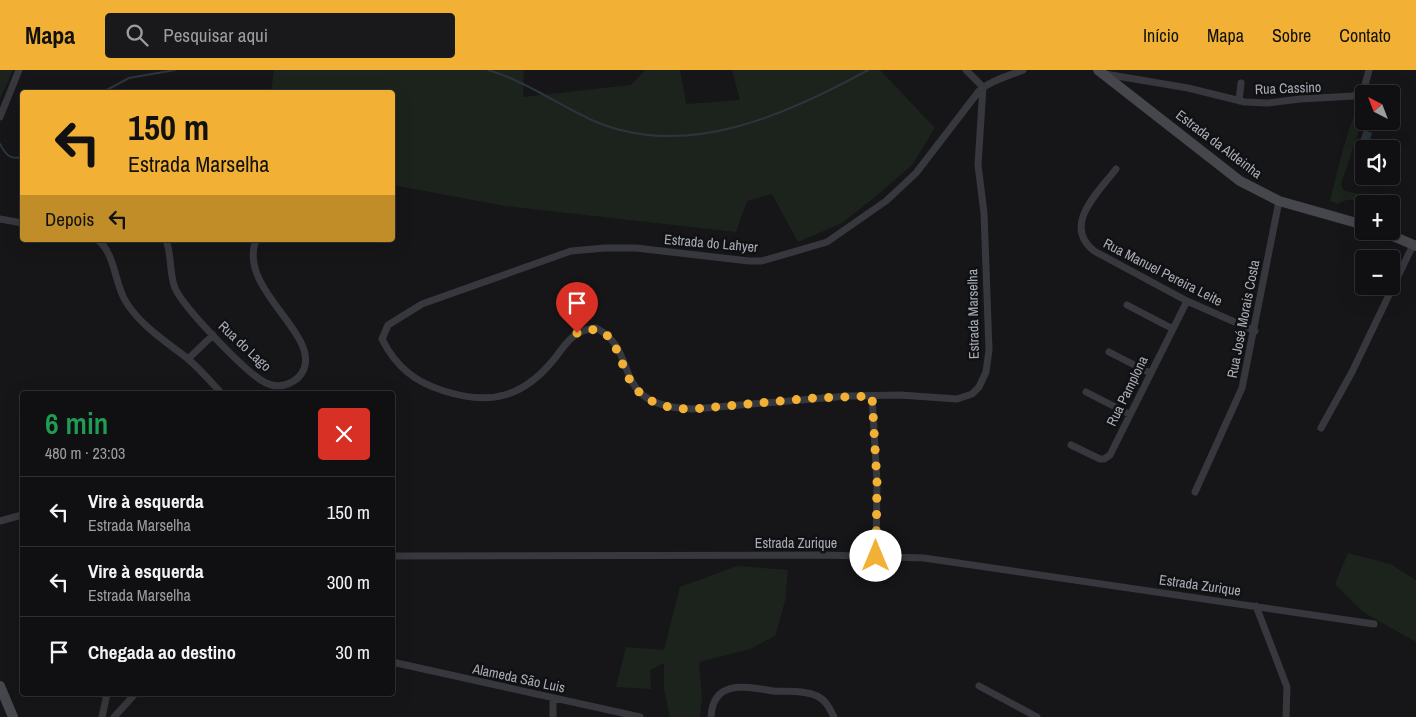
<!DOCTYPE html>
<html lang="pt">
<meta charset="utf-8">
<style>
:root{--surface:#101012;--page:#19191b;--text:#f1f3f6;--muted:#9c9d9f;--line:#303032;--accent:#f2b134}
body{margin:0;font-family:"Archivo Narrow",sans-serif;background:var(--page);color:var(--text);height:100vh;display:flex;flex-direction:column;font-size:19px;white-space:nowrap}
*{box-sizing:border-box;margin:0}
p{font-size:16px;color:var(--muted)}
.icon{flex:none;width:28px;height:28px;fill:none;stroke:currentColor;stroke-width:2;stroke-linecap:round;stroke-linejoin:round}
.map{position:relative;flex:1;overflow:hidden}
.side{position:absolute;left:20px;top:321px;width:375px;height:305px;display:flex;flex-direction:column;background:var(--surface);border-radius:5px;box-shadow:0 5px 20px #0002,0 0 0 1px var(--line)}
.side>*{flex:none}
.banner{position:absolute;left:20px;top:20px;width:375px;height:152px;border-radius:5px;box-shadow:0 5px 20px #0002,0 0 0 1px var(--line);background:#f2b134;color:#111;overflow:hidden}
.needle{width:32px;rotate:318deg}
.tools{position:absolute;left:1355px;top:15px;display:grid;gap:10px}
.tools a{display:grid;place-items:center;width:45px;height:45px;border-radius:5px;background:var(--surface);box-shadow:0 5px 20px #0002,0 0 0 1px var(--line);font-size:25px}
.pin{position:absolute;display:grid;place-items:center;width:42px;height:42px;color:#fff;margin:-51px -21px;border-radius:50% 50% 50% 0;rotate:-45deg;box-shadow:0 0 5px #0007}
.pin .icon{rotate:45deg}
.me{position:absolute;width:55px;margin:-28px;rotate:0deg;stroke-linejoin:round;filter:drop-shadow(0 0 4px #0008)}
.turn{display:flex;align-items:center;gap:18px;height:105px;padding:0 25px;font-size:22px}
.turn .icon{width:65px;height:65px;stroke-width:2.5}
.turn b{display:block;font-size:35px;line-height:42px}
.then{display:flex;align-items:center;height:48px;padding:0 25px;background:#0003;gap:10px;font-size:19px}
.round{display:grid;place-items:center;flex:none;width:52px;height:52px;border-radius:5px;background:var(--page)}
.head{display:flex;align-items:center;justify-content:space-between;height:85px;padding:0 25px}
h1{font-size:30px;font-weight:600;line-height:38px;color:#1e9e55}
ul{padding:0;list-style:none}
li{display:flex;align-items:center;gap:15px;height:70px;padding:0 25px;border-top:1px solid var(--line)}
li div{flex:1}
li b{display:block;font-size:19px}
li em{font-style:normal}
header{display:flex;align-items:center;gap:30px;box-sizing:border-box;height:70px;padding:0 25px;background:var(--accent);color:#111}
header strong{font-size:24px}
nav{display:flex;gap:28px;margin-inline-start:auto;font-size:18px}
.search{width:350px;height:45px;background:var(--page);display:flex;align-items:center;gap:12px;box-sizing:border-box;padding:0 18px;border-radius:5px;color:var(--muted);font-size:19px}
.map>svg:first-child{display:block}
.green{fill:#1c231d}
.water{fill:#2c353c}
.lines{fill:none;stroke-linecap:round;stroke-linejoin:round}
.stream{stroke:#2c353c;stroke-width:2}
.street{stroke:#37383d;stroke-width:7}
.secondary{stroke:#45474d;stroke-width:10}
.route{stroke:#f2b134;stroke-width:9;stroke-dasharray:0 16.2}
.labels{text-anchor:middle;stroke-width:5;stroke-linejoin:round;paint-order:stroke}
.street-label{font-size:14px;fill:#a8adb8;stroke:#111113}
</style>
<header>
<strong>Mapa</strong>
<div class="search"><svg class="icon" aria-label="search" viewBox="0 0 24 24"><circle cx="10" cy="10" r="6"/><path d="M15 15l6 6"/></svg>Pesquisar aqui</div>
<nav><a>Início</a><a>Mapa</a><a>Sobre</a><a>Contato</a></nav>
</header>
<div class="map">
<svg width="1416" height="647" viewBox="0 0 1416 647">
<rect width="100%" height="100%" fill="#161618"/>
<path class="green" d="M0 0H13L0 29Z
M274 0H524L523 27 631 15 645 0H680L686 34 740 30 732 0H880L935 58 912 95 875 127 842 153 798 172 772 124 747 131 736 162 505 136 393 115 392 22H271Z
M1368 17 1371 21 1369 24H1364V45L1341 114 1343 120 1387 132C1372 140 1352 122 1338 134L1330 131C1338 99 1350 44 1368 17Z
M1348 483 1390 494 1416 510V572L1363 542 1335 514Z
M737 496 788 500 785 531 775 566 750 579 699 592 702 629 700 647H670L664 619V593L650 600 651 619 616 617 626 577 664 580 680 517Z"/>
<path class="water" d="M1364 60 1372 63 1367 79H1364V92L1354 88Z"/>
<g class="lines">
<path class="stream" d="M488 0C526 11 558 35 594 51 687 91 787 44 868 0
M103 22 129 8 175 0
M0 74C6 85 10 90 22 87"/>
<path class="street" d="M966 0 983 17 978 95 984 143 989 280 986 302 979 317 972 324 957 329 900 325 848 326 693 339C606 336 643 282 596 258 574 260 567 272 555 288 524 327 491 336 444 321 415 312 396 297 382 269L388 255 422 234 571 181 605 178H636L749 191H762L827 172 886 131 916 103 979 21C991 10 1009 6 1023 0
M1105 4 1188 18 1245 32 1268 33 1300 29 1354 26 1365 15 1369 0
M1239 31 1241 13
M0 47 19 0
M1116 99C1097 124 1062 155 1094 181L1187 231 1255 261
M0 149 22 153
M98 170C116 185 114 213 126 232 142 257 165 271 187 288 200 299 211 312 222 324
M166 170C172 185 169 203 175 218 183 237 248 305 266 313 280 320 298 313 304 299 318 262 237 218 256 170
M1127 235 1173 259
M1109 282 1150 303
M188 289 213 265
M1086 322 1129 344
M872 326 877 412 876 486
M1321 358 1352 302 1413 175
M1071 375 1100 389H1104L1110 385 1187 231
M1195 422 1242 318 1279 131
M0 451 22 445
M392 486 825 485 924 488 1374 554
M1256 536 1287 617 1286 647
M392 592 640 647
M979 616 1037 647
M553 628V647
M102 647 107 624
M114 647 135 624
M711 647C713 608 747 617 774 621 788 622 804 620 817 626 826 630 830 639 834 647"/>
<path class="secondary" d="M1098 0 1240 111 1279 131 1364 155
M1381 161 1416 176
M0 616 13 647"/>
</g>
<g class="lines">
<path class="route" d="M577 263C620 246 616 298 637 320 653 336 672 339 693 339L814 328 872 326 877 412 876 486"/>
</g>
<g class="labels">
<g class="street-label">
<text transform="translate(1288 18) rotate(-2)" y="5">Rua Cassino</text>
<text transform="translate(1219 74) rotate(37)" y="5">Estrada da Aldeinha</text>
<text transform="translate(711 173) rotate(5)" y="5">Estrada do Lahyer</text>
<text transform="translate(1163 202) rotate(27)" y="5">Rua Manuel Pereira Leite</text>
<text transform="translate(973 244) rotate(-91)" y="5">Estrada Marselha</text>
<text transform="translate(1243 249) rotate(-79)" y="5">Rua José Morais Costa</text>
<text transform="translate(245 276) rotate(43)" y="5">Rua do Lago</text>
<text transform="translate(1127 321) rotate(-64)" y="5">Rua Pamplona</text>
<text x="796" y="478">Estrada Zurique</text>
<text transform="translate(1200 515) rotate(8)" y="5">Estrada Zurique</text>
<text transform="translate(519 608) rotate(12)" y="5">Alameda São Luis</text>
</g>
</g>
</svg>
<div class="tools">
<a><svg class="needle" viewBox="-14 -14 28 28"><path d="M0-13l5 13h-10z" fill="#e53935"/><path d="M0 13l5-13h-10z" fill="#9c9d9f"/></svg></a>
<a><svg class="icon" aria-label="sound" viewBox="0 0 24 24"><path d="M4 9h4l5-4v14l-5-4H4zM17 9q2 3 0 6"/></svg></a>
<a>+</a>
<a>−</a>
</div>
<div class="pin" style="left:577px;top:263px;background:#d93025"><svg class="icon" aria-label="arrive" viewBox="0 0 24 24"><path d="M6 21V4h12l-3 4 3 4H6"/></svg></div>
<svg class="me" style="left:876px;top:486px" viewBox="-20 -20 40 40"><circle r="19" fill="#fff"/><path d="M0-13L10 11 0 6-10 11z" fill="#f2b134"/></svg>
<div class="banner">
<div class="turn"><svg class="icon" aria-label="left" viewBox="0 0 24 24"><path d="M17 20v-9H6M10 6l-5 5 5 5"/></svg><div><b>150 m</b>Estrada Marselha</div></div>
<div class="then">Depois<svg class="icon" aria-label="left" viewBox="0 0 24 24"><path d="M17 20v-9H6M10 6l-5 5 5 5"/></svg></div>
</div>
<section class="side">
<div class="head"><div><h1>6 min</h1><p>480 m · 23:03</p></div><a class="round" style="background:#d93025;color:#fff"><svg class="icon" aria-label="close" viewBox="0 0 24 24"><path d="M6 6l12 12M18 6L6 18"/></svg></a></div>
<ul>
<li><svg class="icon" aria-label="left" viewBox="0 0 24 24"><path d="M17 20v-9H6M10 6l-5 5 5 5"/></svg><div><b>Vire à esquerda</b><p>Estrada Marselha</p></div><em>150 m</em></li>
<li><svg class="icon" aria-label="left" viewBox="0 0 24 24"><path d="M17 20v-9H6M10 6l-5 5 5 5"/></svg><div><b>Vire à esquerda</b><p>Estrada Marselha</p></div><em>300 m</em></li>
<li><svg class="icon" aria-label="arrive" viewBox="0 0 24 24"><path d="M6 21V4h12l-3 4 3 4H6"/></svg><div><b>Chegada ao destino</b></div><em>30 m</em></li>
</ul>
</section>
</div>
